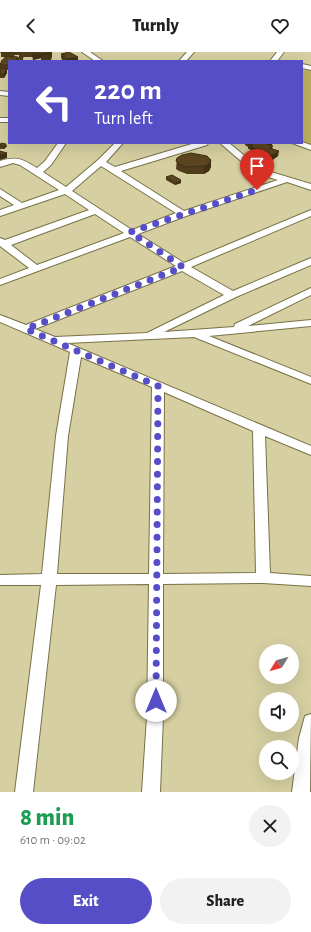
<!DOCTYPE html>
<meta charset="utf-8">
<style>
:root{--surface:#fff;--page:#f2f2f2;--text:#202124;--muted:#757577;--accent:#564ec6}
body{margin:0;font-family:"Alegreya Sans",sans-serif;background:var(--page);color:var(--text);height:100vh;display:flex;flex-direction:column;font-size:15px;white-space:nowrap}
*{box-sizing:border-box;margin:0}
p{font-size:13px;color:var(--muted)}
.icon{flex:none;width:22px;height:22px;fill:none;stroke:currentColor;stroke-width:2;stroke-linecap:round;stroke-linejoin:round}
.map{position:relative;height:740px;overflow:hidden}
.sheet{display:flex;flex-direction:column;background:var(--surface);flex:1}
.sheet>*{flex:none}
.hud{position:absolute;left:8px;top:8px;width:295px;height:84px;border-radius:0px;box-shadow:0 4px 16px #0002;background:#564ec6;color:#fff;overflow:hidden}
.needle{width:26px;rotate:233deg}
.fabs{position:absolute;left:259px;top:592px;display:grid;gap:8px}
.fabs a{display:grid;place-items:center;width:40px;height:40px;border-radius:50%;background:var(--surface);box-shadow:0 4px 16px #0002;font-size:20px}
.pin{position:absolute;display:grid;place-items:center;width:34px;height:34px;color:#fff;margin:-41px -17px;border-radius:50% 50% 50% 0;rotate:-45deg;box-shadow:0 0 4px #0007}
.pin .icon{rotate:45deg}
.me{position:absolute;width:44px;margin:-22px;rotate:0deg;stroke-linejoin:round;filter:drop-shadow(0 0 3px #0008)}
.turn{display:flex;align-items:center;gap:14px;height:84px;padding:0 20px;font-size:18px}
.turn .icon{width:52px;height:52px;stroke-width:2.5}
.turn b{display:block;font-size:28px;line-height:34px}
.round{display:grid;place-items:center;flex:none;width:42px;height:42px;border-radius:21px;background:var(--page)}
.summary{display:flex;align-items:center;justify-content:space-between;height:68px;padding:0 20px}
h1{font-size:24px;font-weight:800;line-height:30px;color:#1e9e55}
.primary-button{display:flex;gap:8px;margin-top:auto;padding:8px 20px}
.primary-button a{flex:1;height:46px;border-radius:24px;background:var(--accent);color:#fff;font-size:16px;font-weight:800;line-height:46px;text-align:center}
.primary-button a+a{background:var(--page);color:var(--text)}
header{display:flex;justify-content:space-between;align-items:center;height:52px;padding:0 20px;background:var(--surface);font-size:18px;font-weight:800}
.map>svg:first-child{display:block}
.green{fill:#bdb061}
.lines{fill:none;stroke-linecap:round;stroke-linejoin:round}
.minor-casing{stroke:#787247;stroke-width:2}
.minor{fill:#fff;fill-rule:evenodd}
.wall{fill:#4f3c1b;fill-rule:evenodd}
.shaded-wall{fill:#403116}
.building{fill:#5c461f;stroke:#403116}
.route{stroke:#564ec6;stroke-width:7;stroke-dasharray:0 12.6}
</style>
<header><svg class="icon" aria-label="back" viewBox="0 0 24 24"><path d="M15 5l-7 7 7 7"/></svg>Turnly<svg class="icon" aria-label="heart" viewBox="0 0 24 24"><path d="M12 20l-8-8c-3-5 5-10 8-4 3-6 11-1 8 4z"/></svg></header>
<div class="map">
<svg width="311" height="740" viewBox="0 0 311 740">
<rect width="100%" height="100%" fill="#d5cfa1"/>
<path class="green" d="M302 18 311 19V94L302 91Z"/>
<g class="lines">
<defs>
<path id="minor" d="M82 0H90L103 9H95Z
M187 0H194L186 9H179Z
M277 0H284L277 9H270Z
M302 12 311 14V18L302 16Z
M0 39 9 40V44L0 43Z
M0 66H9V70H0Z
M302 90 311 93V98L292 91Z
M58 91H66L51 113 43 120 66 135 98 108 115 91H123L106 110 115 115 195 91H208L207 93 121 119 184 159 278 128 255 121 220 91H229L261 117 311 132V138L287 130 186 164 138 182 184 211 311 158V164L191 215 233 239 311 206V213L236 245 164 280 234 275 235 272 311 236V243L248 274 311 268V274L209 284 311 325V332L194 285 67 291 311 394V403L265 384 270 521 311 524V534L263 531 163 532V665L160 740H142L147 665 149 532 56 533 33 740H15L41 533H0V523L42 522 56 384 70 300 0 270V263L26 273 176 214 130 185 0 233V227L29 216 0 194V186L5 188 89 158 65 142 0 164V158L14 153 0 144V137L22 151 59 138 20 113 13 111 0 115V109C18 104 22 107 37 116L45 109ZM101 114 176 161 132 178 72 139ZM95 162 124 181 37 213 11 193ZM182 219 224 243 147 281 55 285 35 277ZM81 305 152 335 149 522H57L68 384ZM164 340 253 379 256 521 163 522Z
M311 662 310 740H292L299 686 305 664Z"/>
</defs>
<use href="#minor" class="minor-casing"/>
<use href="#minor" class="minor"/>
</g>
<path class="wall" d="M1 0H52V3L51 8H41V6L33 8V5H23V9H9V18H7V21L4 26H0V12L3 8 5 5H1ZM15 3H19V5L18 7 14 4Z
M61 2 78 9H62Z
M245 91H272V94L273 98 278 104 271 109 263 106V105L250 100V97H248V95L245 93Z
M0 92 7 94 4 97H0Z
M177 106 211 115 209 119 204 122H187L179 119 176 117Z
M166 125 181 131 175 133 166 128Z"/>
<path class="shaded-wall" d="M38 0H52V3L51 8V5H41V6L33 8 32 3 38 2Z
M78 5V9H66V7Z
M7 17V21L4 26V22Z
M269 91H272V94L267 92Z
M6 92 7 94 4 97V94Z
M279 99 278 104 271 109V104Z
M7 101V106L0 108V103Z
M211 108V115L209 119 204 122V114Z
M181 128V131L175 133V131Z"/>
<path class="building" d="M1 0H14V1H1Z
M38 0H51V1L32 3 33 1H38Z
M69 0 78 5 66 7 61 5 65 4 61 2Z
M42 3H51V5H41Z
M6 4 18 5 16 9H9V13H0L2 8H3Z
M19 5H23L22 9H17Z
M0 16 7 17 4 22H0Z
M1 91 6 92 4 94H0Z
M249 91H269L267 92 273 94 269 96 279 99 271 104 264 102 265 101 250 95 253 93 248 92Z
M0 99 7 101 0 103Z
M191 101 207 104 211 108 209 112 204 114 187 115 179 112 176 109 177 106 182 103Z
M172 123 181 128 175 131 166 125Z"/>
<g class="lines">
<path class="route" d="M156 649 158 334 26 277 183 215 130 180 257 138"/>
</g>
</svg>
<div class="fabs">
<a><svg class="needle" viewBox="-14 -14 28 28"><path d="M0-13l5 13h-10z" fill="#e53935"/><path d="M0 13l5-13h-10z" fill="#757577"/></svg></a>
<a><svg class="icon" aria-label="sound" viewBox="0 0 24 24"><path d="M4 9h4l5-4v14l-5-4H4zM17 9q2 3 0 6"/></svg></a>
<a><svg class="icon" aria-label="search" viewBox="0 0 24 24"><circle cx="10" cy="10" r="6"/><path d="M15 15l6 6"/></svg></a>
</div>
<div class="pin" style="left:257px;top:138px;background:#d93025"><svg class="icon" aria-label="arrive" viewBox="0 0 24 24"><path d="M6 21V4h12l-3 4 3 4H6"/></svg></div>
<svg class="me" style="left:156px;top:649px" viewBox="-20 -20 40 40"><circle r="19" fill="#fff"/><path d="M0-13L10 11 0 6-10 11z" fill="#564ec6"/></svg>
<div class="hud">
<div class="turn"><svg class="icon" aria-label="left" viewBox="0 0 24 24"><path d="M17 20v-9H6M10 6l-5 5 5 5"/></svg><div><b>220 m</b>Turn left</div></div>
</div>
</div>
<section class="sheet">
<div class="summary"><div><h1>8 min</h1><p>610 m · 09:02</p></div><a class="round"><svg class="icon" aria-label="close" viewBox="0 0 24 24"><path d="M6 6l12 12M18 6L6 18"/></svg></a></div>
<div class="primary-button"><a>Exit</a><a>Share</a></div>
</section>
